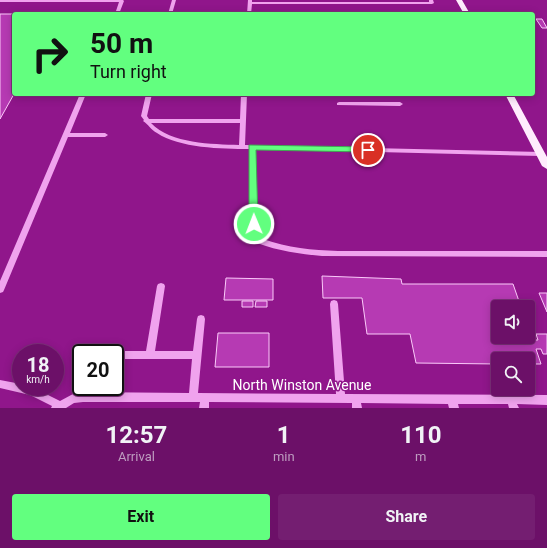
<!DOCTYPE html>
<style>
:root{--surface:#6c1068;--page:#741e71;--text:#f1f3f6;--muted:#be9dc0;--line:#7f307c;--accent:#62ff7f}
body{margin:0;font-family:Roboto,sans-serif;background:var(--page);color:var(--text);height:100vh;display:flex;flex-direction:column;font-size:15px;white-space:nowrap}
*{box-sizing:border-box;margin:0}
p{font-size:13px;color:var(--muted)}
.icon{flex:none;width:22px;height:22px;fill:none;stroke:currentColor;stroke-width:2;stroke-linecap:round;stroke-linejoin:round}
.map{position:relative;height:408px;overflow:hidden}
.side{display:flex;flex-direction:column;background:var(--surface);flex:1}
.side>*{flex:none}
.guide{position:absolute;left:12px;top:12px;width:523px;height:84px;border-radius:4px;box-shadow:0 2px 10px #0003,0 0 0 1px var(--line);background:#62ff7f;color:#111;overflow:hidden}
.tools{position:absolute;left:491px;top:300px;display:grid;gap:8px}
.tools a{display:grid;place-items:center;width:44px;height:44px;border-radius:4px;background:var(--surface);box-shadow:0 2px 10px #0003,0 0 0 1px var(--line);font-size:20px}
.speed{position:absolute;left:12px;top:344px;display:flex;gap:8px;font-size:20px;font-weight:700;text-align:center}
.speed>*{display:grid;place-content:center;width:52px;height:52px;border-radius:50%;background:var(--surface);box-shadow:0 2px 10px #0003,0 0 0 1px var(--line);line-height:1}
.speed small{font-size:10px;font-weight:400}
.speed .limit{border:2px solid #111;border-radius:6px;background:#fff;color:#111}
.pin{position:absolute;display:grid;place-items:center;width:34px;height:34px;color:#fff;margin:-17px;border:2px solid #fff;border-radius:50%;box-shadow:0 1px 4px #0007}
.me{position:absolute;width:44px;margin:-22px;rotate:359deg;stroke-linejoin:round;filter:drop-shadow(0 0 3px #0008)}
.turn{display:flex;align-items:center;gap:14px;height:84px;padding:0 12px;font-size:18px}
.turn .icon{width:52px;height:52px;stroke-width:2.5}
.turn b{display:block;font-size:28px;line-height:34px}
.eta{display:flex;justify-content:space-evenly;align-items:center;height:68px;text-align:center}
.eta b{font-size:24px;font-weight:700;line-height:28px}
.cta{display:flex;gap:8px;margin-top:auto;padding:8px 12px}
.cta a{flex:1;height:46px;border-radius:4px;background:var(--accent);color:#111;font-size:16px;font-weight:700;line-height:46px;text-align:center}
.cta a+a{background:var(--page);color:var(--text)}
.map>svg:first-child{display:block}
.building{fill:#b63ab3;stroke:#fbcafa}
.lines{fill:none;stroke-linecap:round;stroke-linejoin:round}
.minor{fill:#f0a3ee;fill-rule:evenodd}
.major{fill:#ffecfd;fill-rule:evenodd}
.route{fill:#62ff7f;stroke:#40a653}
.labels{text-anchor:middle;stroke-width:3;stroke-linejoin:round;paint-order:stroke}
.near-street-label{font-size:14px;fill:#fff;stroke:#90168b}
</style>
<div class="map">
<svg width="547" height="408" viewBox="0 0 547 408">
<rect width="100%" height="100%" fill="#90168b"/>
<path class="building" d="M0 14H59H14V94L0 119Z
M536 19H542L547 28H542Z
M413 94H485L486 95H413Z
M322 276 401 279 402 284H513L521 307H498V337H528V326L533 340H538L536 334H547V354H543L541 349H536L541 364H528V359H498V364L416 363 410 334H367L362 298H323Z
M226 278 273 279V300H224Z
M539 293H547V312Z
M242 301H253V307H242Z
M256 301H267V307H255Z
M218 333H269V367H215Z"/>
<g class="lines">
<path class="minor" d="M0 0H123L124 1 119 14H115L119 2H0Z
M172 0H176L172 14H168Z
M248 0H252V2H429V0H433L434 3 432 4H252L251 14H247Z
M80 94H86L70 133H105L108 135 105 137H68L4 290 3 292 0 293V281Z
M146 94H152L147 116 149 119H240L241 94H247L245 145 542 152 543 154 540 156 255 149 258 224 263 239C288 248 312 250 338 251H547V257L322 256C299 254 279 251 257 243L250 224 249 149C222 149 179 148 157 133 151 130 148 124 143 121L144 120 141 116ZM151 123H240L239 145C212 144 171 144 151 123Z
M339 102H400L403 104 400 106 337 105V103Z
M161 283 164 284 165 286 155 351H193L197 319 198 316 201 315 204 316 205 319 198 393 336 394 330 304 331 301 334 300 337 301 338 304 345 394 547 395V405L517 404 519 408H509L508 404H458L459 408H449L448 404 361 403 362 408H352V403L209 402V408H199L200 402H83L74 403 66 408H51L52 406 30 395 0 388V380L21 384V387H32L60 401 73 394 83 392 189 393 192 359H115V353H111L115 351H146L157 286 158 284Z"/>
<path class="major" d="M456 0H462L470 14H464Z
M505 94H513L547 157V169L542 166Z"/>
</g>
<path class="route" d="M249 145 368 147 373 150 368 152 256 150 258 224 254 228 249 224Z"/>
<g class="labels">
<g class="near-street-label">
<text x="302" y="390">North Winston Avenue</text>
</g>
</g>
</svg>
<div class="tools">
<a><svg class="icon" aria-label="sound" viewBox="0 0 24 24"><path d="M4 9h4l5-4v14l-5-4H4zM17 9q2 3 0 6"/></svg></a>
<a><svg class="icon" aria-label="search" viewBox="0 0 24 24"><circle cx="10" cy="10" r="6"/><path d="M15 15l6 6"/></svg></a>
</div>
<div class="speed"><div>18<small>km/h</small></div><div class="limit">20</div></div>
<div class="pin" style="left:368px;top:150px;background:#d93025"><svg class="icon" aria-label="arrive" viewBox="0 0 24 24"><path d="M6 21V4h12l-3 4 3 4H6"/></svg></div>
<svg class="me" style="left:254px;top:224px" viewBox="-20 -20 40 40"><circle r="17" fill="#62ff7f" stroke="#fff" stroke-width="3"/><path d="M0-11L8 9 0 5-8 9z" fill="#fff"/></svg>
<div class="guide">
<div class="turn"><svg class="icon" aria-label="right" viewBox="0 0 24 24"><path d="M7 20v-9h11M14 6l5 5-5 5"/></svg><div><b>50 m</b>Turn right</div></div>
</div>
</div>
<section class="side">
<div class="eta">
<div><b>12:57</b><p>Arrival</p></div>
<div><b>1</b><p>min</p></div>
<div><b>110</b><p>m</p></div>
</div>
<div class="cta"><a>Exit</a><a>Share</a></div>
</section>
